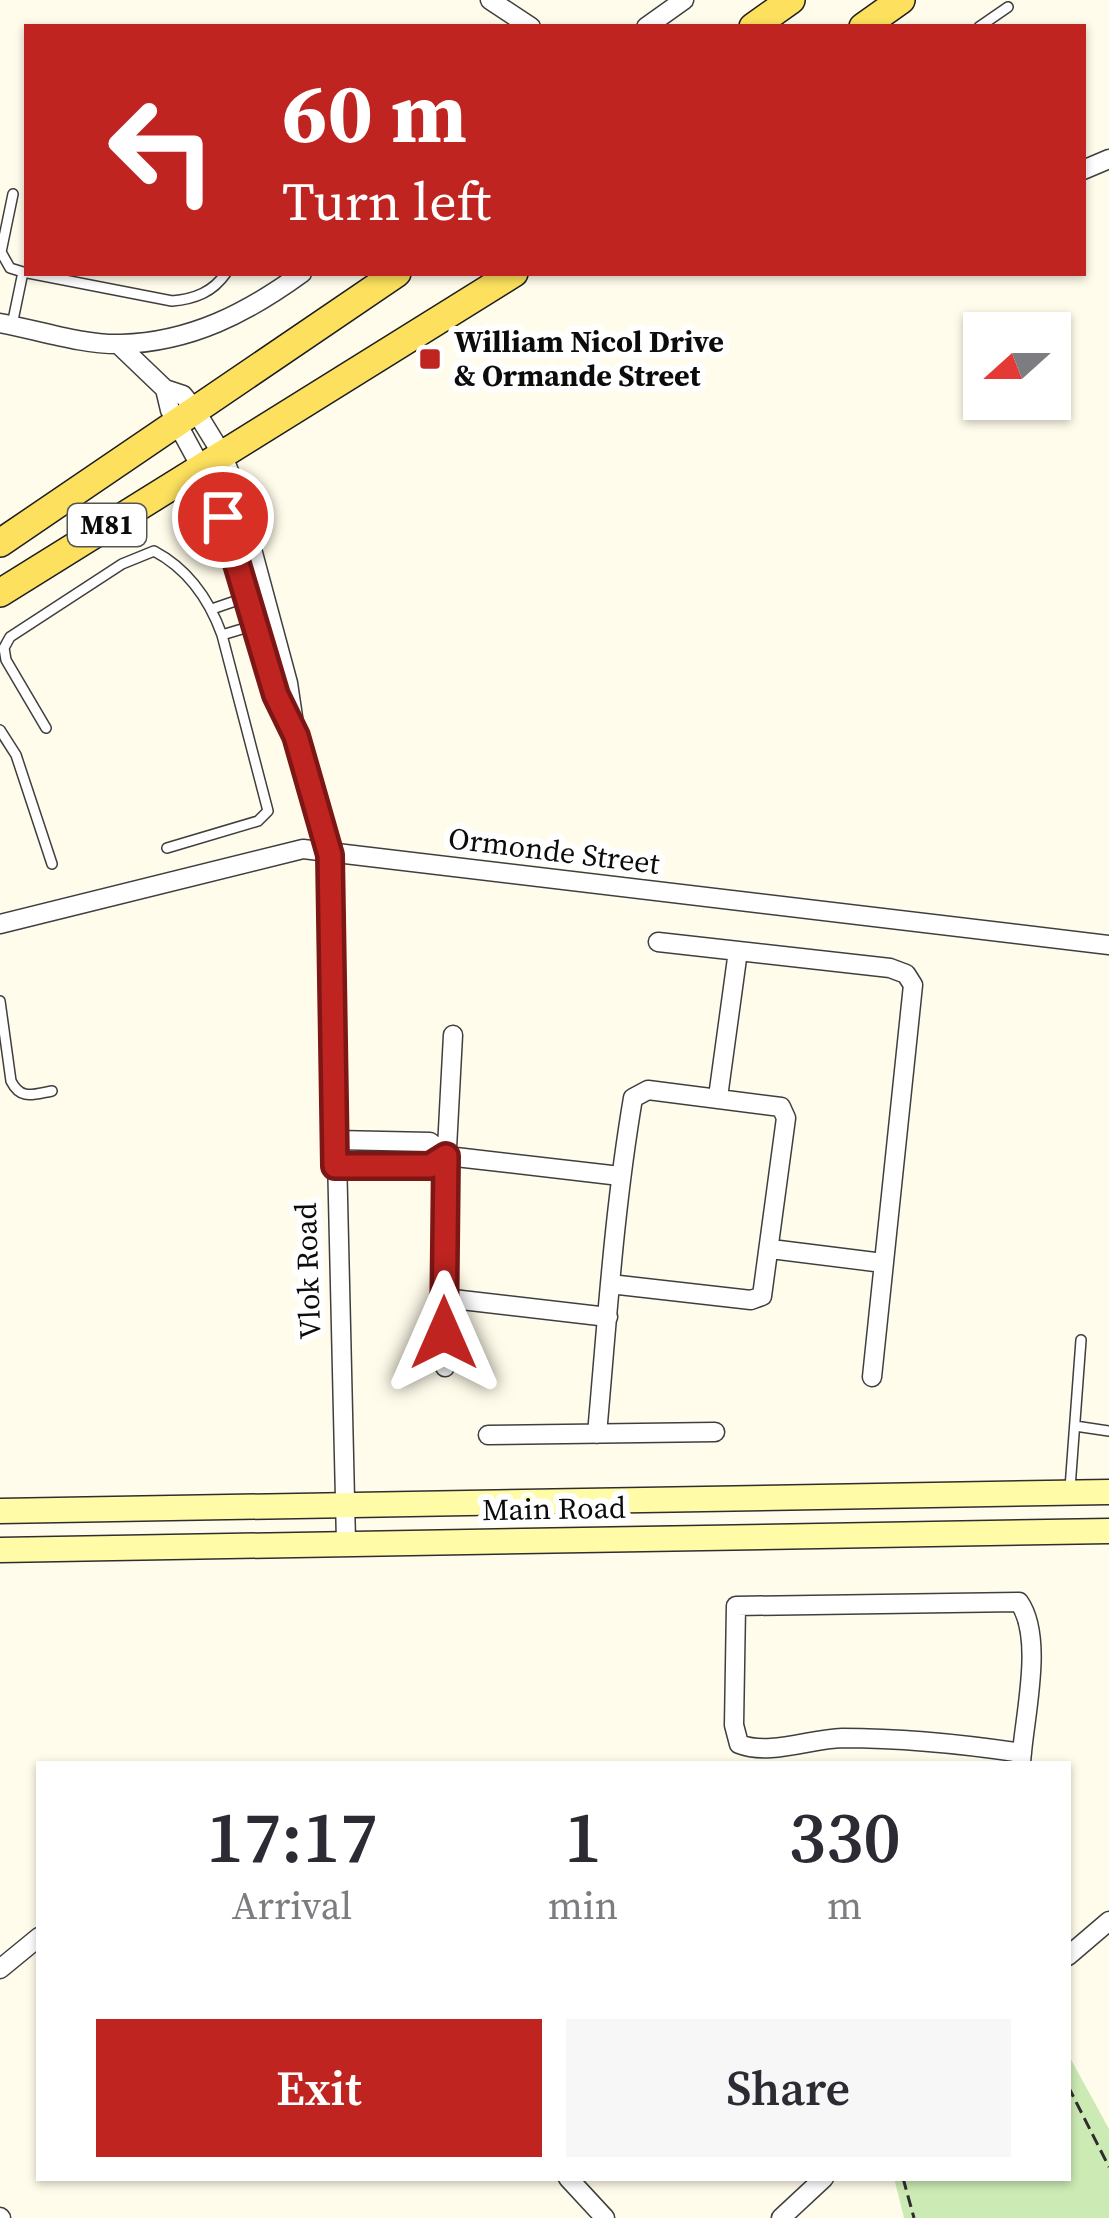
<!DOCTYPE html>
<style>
:root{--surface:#fff;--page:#f7f7f7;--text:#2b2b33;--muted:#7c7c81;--accent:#bf2421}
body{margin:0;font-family:"Source Serif 4",serif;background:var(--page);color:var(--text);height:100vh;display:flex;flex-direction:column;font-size:45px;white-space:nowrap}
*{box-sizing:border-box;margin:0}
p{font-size:39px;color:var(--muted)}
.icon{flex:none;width:66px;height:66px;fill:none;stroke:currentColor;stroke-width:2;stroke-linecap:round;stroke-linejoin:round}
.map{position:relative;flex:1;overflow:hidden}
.drawer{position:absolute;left:36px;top:1761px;width:1035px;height:420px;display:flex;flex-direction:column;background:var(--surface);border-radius:0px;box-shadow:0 3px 9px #0004}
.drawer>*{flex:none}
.top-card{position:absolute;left:24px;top:24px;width:1062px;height:252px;border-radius:0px;box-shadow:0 3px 9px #0004;background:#bf2421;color:#fff;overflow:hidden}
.needle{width:78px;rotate:249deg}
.controls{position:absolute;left:963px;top:312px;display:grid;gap:24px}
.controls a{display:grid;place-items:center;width:108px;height:108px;border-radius:0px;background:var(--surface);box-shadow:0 3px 9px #0004;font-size:60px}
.pin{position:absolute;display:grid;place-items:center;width:102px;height:102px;color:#fff;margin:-51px;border:6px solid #fff;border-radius:50%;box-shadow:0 3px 12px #0007}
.me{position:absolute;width:132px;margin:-66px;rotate:0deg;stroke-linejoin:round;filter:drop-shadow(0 0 9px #0008)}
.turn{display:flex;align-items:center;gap:42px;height:252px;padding:0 60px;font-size:54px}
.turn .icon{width:156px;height:156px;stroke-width:2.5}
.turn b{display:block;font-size:84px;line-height:102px}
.eta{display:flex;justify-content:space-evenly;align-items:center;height:204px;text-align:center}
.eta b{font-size:72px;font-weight:600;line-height:84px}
.button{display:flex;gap:24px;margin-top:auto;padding:24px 60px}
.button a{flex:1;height:138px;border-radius:0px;background:var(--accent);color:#fff;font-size:48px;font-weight:600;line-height:138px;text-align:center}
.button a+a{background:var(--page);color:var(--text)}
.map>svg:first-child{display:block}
.green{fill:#cceab4}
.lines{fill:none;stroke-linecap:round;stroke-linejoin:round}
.service-casing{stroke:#3f3f3f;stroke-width:12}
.minor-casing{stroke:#3f3f3f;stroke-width:21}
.secondary-casing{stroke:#2e2e2e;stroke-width:27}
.primary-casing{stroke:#1d1d1d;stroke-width:30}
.path{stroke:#2e2e2e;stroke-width:3;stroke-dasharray:12 6;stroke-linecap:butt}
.service{stroke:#fff;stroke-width:9}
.minor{stroke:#fff;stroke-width:18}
.secondary{stroke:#fffba6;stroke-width:24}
.primary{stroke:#fce05e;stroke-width:27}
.route-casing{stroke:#7c1715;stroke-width:30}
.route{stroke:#bf2421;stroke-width:21}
.poi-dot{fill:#bf2421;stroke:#fff;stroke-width:4.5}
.labels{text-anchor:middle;stroke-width:12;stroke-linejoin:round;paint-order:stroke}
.shield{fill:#fff;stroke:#555;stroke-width:3}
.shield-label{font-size:27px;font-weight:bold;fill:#0c0c0c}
.poi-label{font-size:30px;font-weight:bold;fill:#0c0c0c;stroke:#fff;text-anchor:start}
.street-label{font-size:30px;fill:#0c0c0c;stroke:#fff}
</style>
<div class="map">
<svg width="1109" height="2218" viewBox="0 0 1109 2218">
<rect width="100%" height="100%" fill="#fffceb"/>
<path class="green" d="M1068 2054 1109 2129V2218H904L894 2178H1068Z"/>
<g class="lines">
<defs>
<path id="service" d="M979 27 1008 7
M13 194 1 252 10 268 23 272 172 301C195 299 213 292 226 273
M12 325 23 272
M212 609 247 597
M222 635 255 625
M46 728 6 660 4 648 10 637 122 564 154 551C188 569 209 599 222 635L268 811 258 821 167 848
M0 730 16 755 52 864
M0 1001 11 1081C21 1101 34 1094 52 1091
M1075 1426 1109 1431
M1070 1488 1081 1340"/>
<path id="minor" d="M490 0 531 27
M646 27 684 0
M1083 170 1109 159
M0 323C38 330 82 345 121 344 191 342 247 313 302 273
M118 344 165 389 170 410 217 497 287 722
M165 389 183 395 195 410 222 454 235 486 288 683 296 737 330 855 346 1542
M0 924 303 849 1109 945
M658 942 890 968 906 974 913 985 872 1377
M718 1097 738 951
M336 1140 430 1142 447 1156 620 1176
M335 1166H430L447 1156
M771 1249 883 1263
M444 1298 608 1317
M445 1367 446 1167 453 1035
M597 1434C607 1322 614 1210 633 1098L648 1090 781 1107 786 1118 762 1296 751 1300 610 1284
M488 1435 715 1432
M1021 1764C1023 1721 1045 1639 1019 1602L736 1606 734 1725 739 1744C769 1756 810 1739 842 1738 902 1738 962 1744 1022 1753
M1068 1956 1109 1921
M0 1969 39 1937
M568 2178 605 2218
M0 2217 1 2218
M781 2218 824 2178"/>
<path id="secondary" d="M0 1511 1109 1492
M0 1550 1109 1531"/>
<path id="primary" d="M753 27 791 0
M863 27 901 0
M0 543 397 273
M0 593 514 273"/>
</defs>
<use href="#service" class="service-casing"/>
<use href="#minor" class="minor-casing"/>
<use href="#secondary" class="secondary-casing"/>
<use href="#primary" class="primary-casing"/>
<path class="path" d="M1068 2086 1109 2167
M903 2178 914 2218"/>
<use href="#service" class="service"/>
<use href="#minor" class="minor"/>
<use href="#secondary" class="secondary"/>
<use href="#primary" class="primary"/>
</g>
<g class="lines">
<defs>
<path id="route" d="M223 517 276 695 296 736 330 855 335 1166H430L446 1156 444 1333"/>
</defs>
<use href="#route" class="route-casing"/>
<use href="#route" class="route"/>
</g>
<rect class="poi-dot" x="418" y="347" width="24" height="24" rx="6"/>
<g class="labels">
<rect class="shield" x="68" y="504" width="78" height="42" rx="9"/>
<g class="shield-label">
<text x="107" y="534">M81</text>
</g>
<g class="poi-label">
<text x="454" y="352">William Nicol Drive<tspan x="454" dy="34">&amp; Ormande Street</tspan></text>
</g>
<g class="street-label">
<text transform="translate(554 851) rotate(7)" y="10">Ormonde Street</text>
<text transform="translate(308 1271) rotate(-92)" y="10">Vlok Road</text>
<text transform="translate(554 1509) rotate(-1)" y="10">Main Road</text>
</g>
</g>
</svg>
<div class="controls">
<a><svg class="needle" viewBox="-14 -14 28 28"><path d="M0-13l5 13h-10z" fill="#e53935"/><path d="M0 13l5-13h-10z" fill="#7c7c81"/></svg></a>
</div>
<div class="pin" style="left:223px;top:517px;background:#d93025"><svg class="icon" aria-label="arrive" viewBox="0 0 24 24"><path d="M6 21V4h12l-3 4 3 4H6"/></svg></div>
<svg class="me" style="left:444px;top:1333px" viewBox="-20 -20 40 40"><path d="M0-17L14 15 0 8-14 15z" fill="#bf2421" stroke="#fff" stroke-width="4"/></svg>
<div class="top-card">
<div class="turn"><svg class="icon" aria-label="left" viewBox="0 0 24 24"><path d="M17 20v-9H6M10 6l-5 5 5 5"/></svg><div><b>60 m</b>Turn left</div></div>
</div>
<section class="drawer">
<div class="eta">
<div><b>17:17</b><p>Arrival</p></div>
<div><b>1</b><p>min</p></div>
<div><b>330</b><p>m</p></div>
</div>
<div class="button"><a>Exit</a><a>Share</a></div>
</section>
</div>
